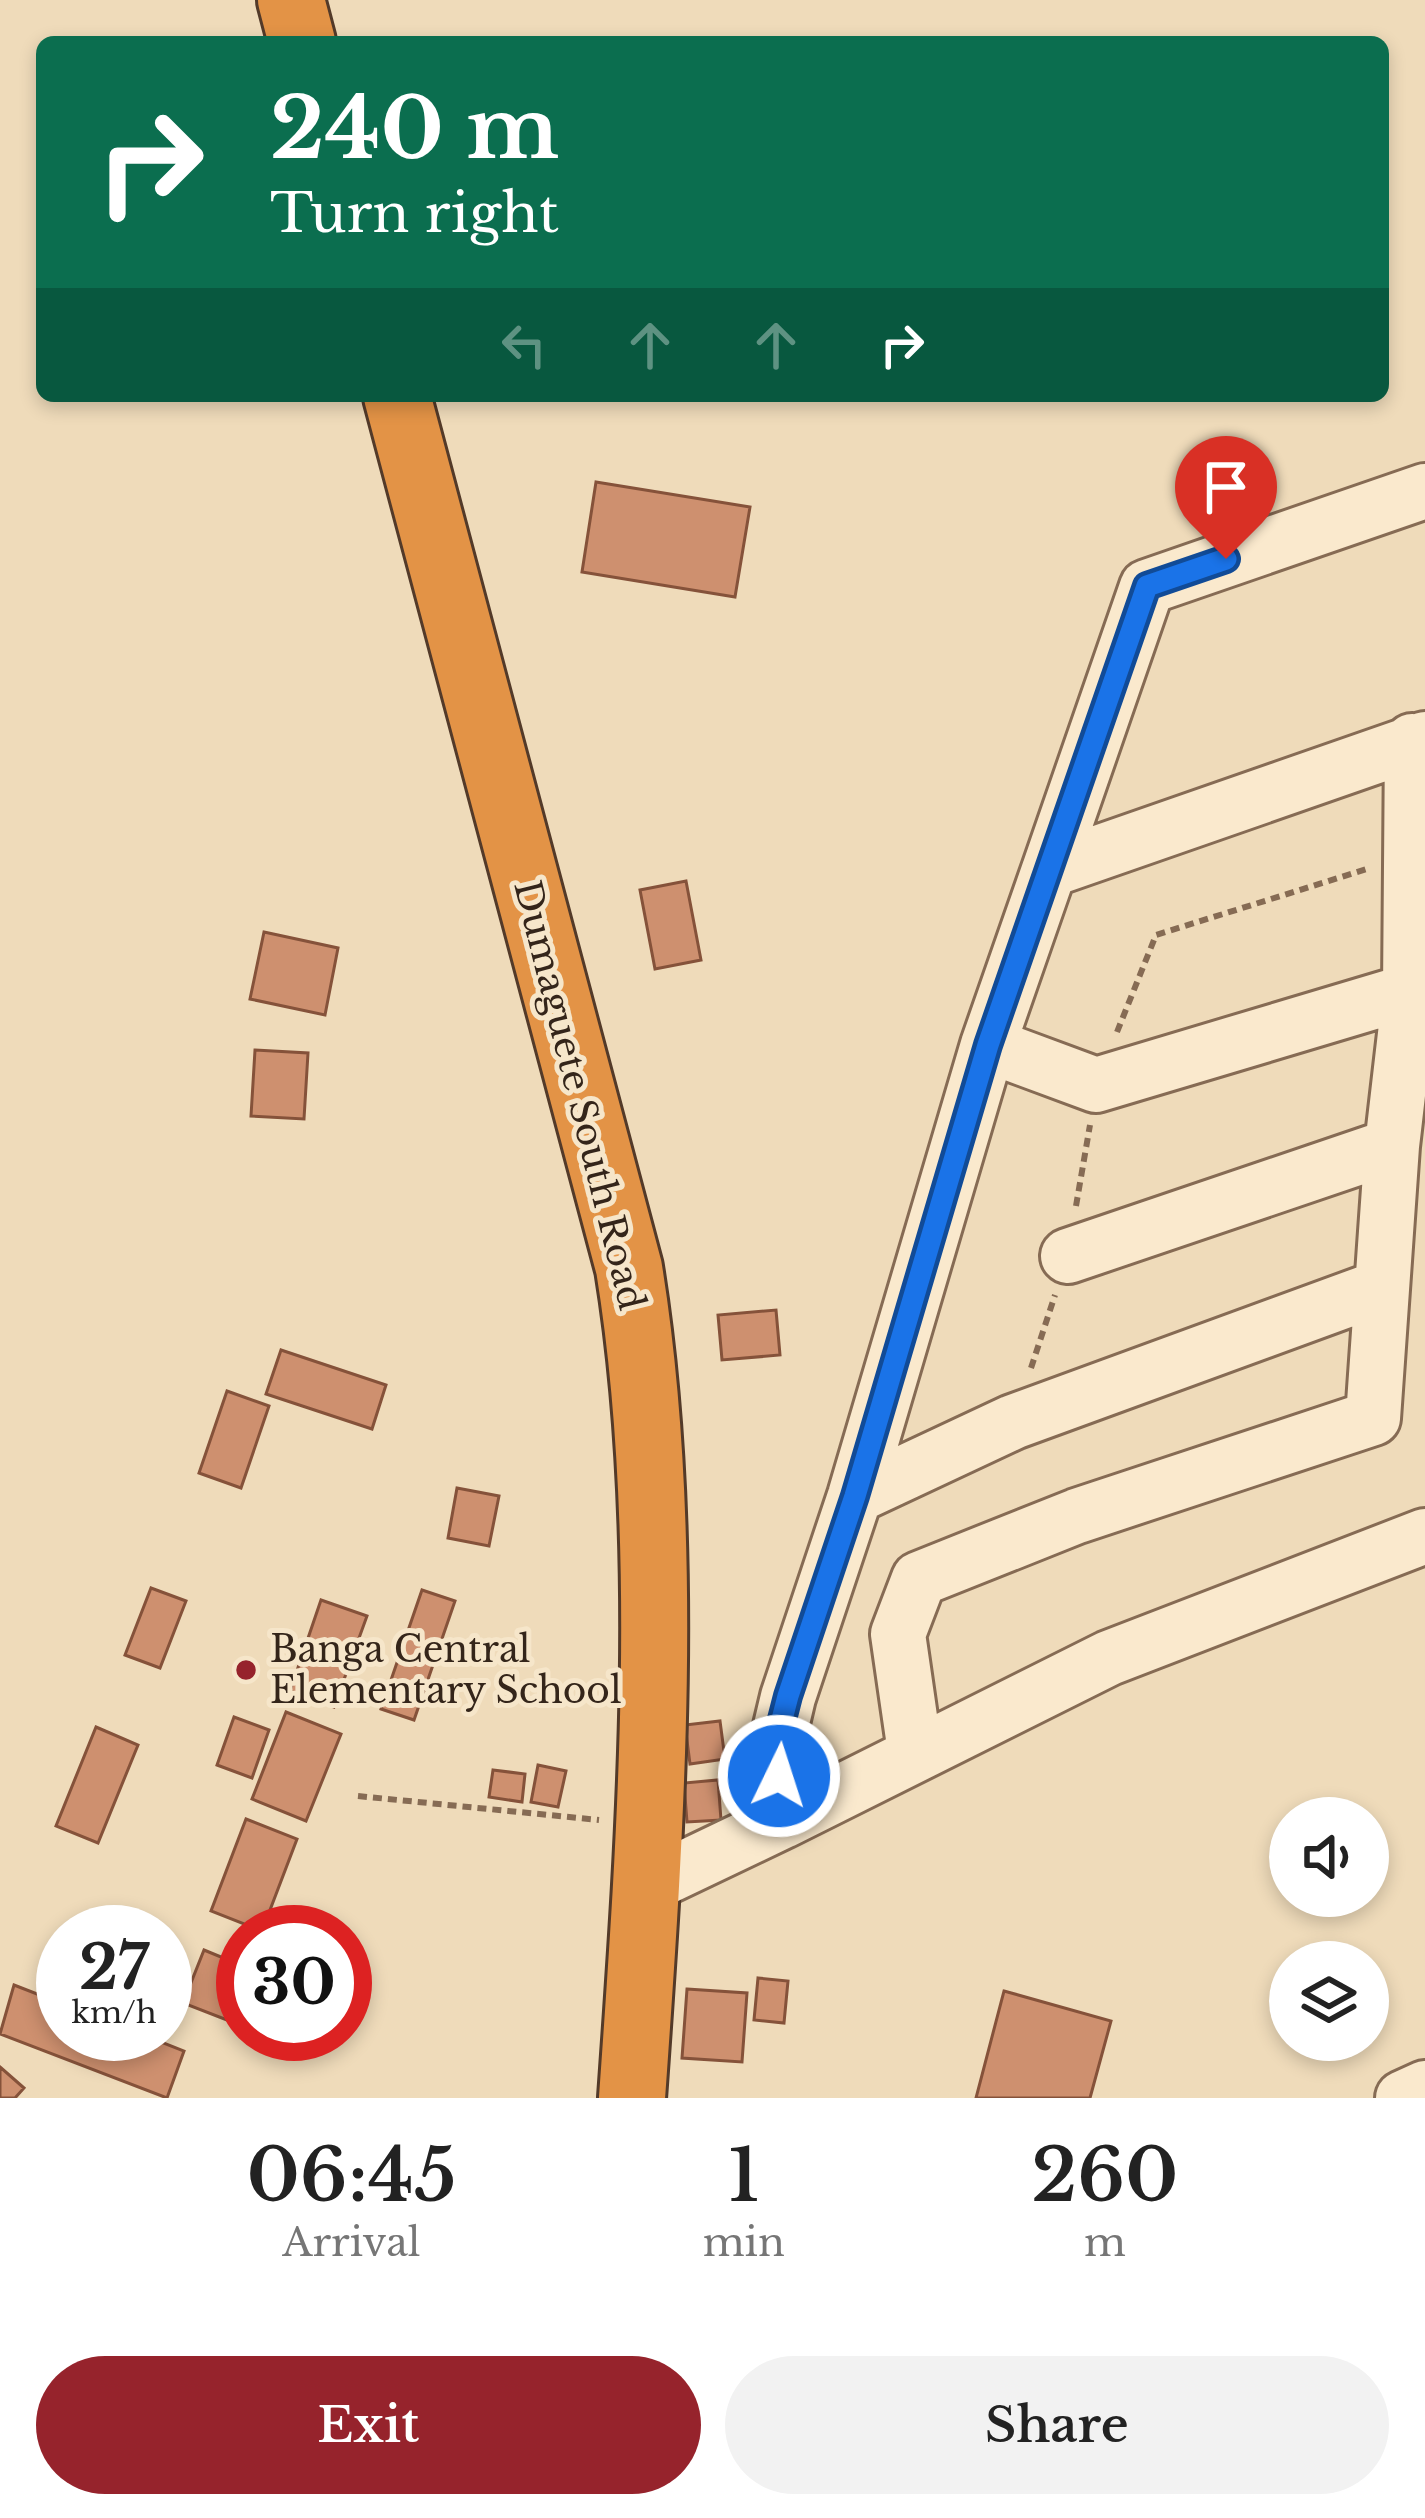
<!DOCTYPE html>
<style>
:root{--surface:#fff;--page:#f2f2f2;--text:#222;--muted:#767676;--accent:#96232c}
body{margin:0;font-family:"Libre Baskerville",serif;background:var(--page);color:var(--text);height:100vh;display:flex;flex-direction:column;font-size:45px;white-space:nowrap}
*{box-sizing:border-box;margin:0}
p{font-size:39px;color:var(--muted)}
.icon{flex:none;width:66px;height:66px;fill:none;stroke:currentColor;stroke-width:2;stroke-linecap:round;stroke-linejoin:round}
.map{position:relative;height:2098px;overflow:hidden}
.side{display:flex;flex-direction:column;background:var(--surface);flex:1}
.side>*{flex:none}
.top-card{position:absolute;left:36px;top:36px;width:1353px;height:366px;border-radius:18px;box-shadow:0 6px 18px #0003;background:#0b6e4f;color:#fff;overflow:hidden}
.fabs{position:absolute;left:1269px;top:1797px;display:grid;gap:24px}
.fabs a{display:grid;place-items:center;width:120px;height:120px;border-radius:50%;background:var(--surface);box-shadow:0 6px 18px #0003;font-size:60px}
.speed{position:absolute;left:36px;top:1905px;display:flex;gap:24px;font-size:60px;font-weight:700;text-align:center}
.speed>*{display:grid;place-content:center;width:156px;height:156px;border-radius:50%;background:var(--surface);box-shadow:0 6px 18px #0003;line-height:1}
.speed small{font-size:30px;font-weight:400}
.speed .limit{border:18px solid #d22;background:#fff;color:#111}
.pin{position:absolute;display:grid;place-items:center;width:102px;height:102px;color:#fff;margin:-123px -51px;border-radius:50% 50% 50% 0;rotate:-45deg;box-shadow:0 0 12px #0007}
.pin .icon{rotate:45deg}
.me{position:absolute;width:132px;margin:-66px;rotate:4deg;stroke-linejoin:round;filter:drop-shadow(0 0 9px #0008)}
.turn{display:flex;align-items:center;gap:42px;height:252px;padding:0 36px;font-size:54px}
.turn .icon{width:156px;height:156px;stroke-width:2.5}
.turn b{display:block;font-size:84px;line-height:102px}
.lanes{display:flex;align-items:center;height:114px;padding:0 36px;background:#0003;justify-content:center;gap:60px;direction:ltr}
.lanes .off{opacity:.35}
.eta{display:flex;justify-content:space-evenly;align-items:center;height:204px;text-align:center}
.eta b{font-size:72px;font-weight:600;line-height:84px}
.cta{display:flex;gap:24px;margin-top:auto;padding:24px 36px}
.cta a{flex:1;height:138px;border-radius:72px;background:var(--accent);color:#fff;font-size:48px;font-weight:600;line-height:138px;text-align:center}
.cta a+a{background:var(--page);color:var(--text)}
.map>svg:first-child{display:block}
.building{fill:#ce906f;stroke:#85523a;stroke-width:3}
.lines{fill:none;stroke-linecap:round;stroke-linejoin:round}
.minor-casing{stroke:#866b54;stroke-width:60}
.highway-casing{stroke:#533a29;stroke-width:72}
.path{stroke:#866b54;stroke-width:6;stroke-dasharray:9 6;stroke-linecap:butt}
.minor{stroke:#fae9cd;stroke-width:54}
.highway{stroke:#e39346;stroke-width:66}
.route-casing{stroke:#114b97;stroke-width:30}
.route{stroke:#1a73e8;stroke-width:21}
.poi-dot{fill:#96232c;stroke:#f6e6ca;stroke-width:4.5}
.labels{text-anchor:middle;stroke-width:10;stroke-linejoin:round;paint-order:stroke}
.street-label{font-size:36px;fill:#34251a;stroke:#f6e6ca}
.poi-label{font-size:36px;fill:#34251a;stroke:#f6e6ca;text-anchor:start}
</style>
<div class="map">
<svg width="1425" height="2098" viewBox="0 0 1425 2098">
<rect width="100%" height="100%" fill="#efdbba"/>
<path class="building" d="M596 482 750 507 735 597 582 572Z
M686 881 701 960 655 969 640 890Z
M264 932 338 948 325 1015 250 999Z
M255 1050 308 1053 304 1119 251 1116Z
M776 1310 780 1355 722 1360 718 1315Z
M281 1350 386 1385 372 1429 266 1394Z
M227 1391 269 1406 241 1488 199 1473Z
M457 1488 499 1496 489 1546 448 1538Z
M151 1588 186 1601 160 1668 125 1655Z
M422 1590 455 1601 414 1720 381 1709Z
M321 1600 367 1616 334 1707 290 1691Z
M286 1712 341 1734 306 1821 252 1799Z
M234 1717 269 1730 252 1778 217 1765Z
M720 1721 725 1759 690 1764 685 1725Z
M96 1727 138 1745 98 1843 56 1826Z
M538 1765 566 1771 558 1807 531 1802Z
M493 1770 525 1774 522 1802 489 1797Z
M718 1780 721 1820 687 1822 684 1783Z
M246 1819 297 1839 262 1931 211 1911Z
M204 1950 243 1966V1981L227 2020 183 2003Z
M758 1978 788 1981 784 2023 754 2020Z
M14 1985 63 2004V2034H141L184 2051 167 2098 0 2034Z
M687 1989 747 1993 742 2062 682 2058Z
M1004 1991 1111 2021 1090 2098H976Z
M0 2067 24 2088 15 2098H0Z"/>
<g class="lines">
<defs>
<path id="minor" d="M1049 870 1147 587 1425 491
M988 1045 1096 1085 1410 991
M1068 1256 1392 1146
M855 1496 1013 1422 1382 1287
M915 1752 898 1634 919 1579 1077 1516 1373 1418 1392 1146 1410 991 1412 741
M783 1821 1109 1658 1425 1536
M647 1886 783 1821 779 1735 788 1697 855 1496 988 1045 1049 870 1425 739
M1403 2098 1425 2088"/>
<path id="highway" d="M291 0 302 42
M397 396 629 1268C672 1534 651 1830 632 2098"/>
</defs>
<use href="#minor" class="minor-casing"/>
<use href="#highway" class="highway-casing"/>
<path class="path" d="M1117 1032 1156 935 1370 868
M1076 1206 1090 1125
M1031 1368 1055 1295
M358 1796 599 1820"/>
<use href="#minor" class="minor"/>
<use href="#highway" class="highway"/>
</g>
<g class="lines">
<defs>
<path id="route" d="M779 1776 778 1735 788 1696 855 1496 988 1045 1147 586 1226 559"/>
</defs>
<use href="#route" class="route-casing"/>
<use href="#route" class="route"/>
</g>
<circle class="poi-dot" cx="246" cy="1670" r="12"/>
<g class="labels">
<g class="street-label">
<text transform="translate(580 1095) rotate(76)" y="13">Dumaguete South Road</text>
</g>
<g class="poi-label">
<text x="270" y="1662">Banga Central<tspan x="270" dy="41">Elementary School</tspan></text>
</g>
</g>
</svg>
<div class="fabs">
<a><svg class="icon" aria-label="sound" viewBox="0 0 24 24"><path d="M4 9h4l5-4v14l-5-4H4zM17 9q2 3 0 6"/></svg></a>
<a><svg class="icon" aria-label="layers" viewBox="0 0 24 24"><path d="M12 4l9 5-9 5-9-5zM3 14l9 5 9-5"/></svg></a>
</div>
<div class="speed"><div>27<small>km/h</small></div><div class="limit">30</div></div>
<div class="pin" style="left:1226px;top:559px;background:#d93025"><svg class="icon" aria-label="arrive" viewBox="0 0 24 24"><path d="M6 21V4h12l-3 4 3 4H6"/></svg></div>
<svg class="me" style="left:779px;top:1776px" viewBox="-20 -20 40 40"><circle r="17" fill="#1a73e8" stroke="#fff" stroke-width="3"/><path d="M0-11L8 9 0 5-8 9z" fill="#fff"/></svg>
<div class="top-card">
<div class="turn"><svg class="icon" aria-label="right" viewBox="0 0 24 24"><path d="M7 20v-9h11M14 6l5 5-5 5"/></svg><div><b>240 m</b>Turn right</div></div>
<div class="lanes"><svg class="icon off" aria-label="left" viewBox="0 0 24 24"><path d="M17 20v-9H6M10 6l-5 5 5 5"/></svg><svg class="icon off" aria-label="ahead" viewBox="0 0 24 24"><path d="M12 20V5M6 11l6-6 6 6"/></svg><svg class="icon off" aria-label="ahead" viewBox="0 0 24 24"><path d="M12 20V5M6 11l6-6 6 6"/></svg><svg class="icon" aria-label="right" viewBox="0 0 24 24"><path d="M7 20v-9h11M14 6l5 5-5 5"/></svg></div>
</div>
</div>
<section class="side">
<div class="eta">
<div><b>06:45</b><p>Arrival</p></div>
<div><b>1</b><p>min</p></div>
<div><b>260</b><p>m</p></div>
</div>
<div class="cta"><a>Exit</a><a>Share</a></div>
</section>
